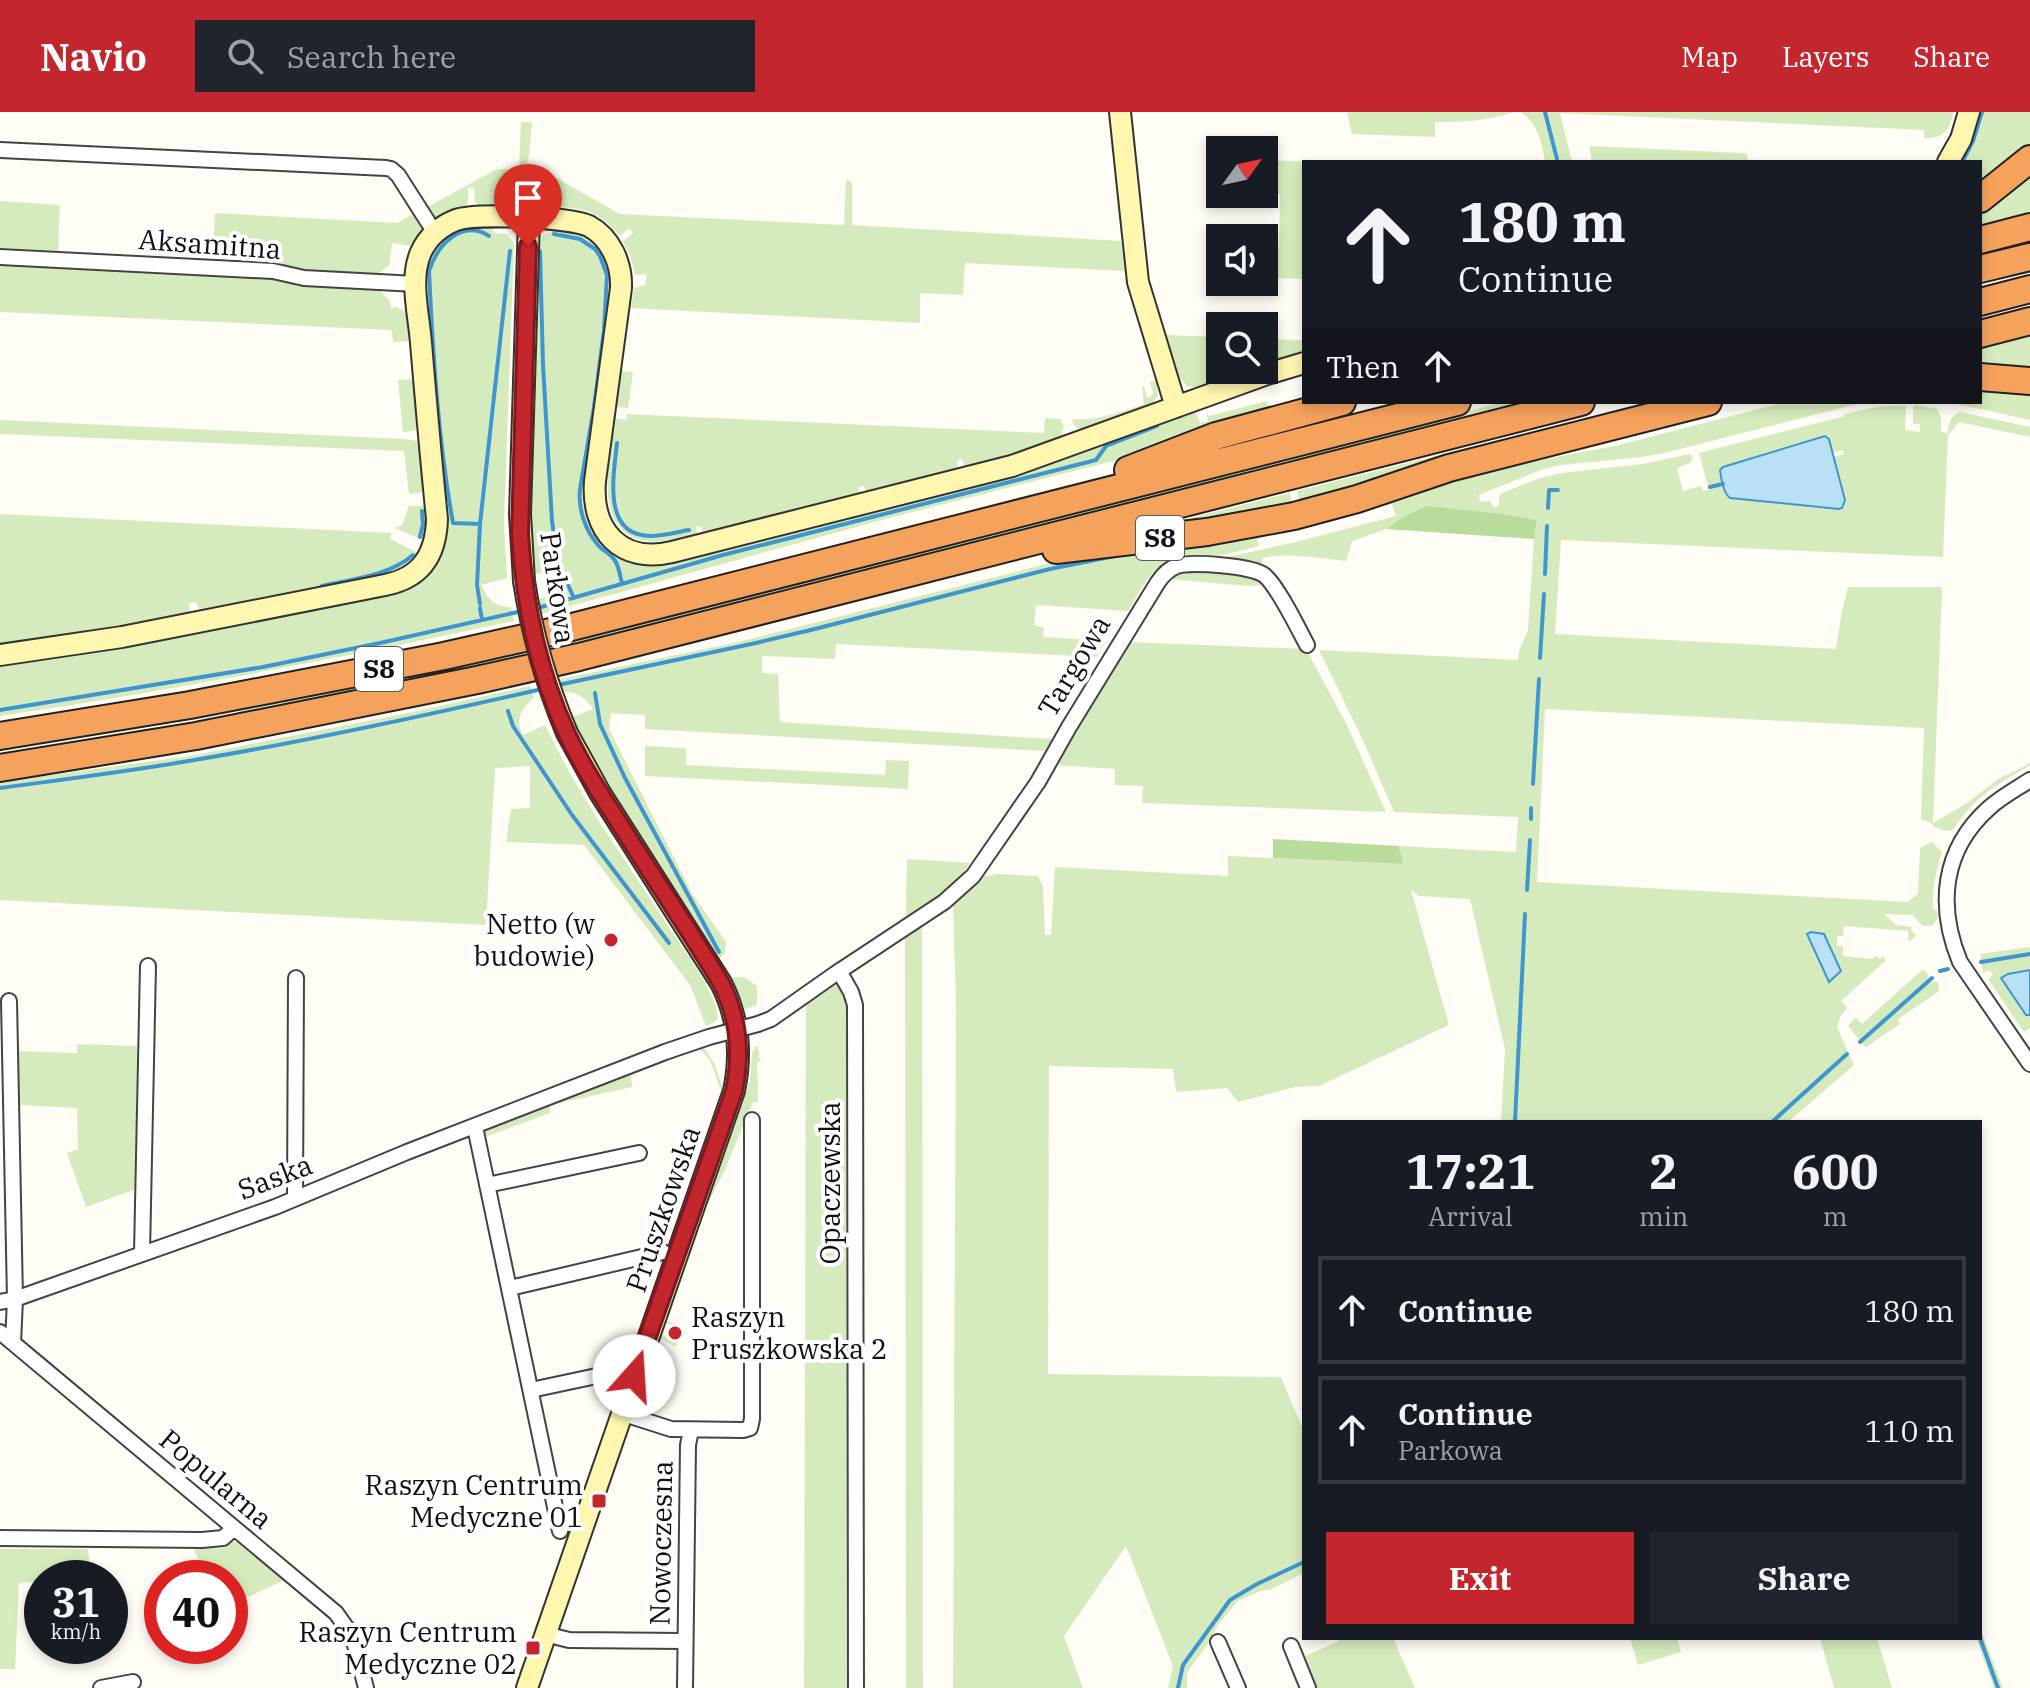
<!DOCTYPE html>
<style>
:root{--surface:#171b24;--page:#20242c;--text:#f1f3f6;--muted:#9ea1a6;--line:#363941;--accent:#c4262e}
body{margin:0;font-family:"IBM Plex Serif",serif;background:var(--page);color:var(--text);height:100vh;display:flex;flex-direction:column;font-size:30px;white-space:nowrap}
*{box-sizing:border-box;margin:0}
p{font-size:26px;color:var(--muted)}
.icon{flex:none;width:44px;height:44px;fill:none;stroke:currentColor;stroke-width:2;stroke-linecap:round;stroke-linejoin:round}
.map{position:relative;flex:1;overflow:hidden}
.panel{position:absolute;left:1302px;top:1008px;width:680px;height:520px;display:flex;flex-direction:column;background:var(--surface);border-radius:0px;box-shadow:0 4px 12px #0003}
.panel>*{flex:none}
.banner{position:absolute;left:1302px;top:48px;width:680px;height:244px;border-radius:0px;box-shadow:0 4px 12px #0003;background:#171b24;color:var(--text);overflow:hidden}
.needle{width:52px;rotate:57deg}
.fabs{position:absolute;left:1206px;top:24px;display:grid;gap:16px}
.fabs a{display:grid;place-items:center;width:72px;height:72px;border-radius:0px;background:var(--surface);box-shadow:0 4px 12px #0003;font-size:40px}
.speed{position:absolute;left:24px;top:1448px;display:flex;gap:16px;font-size:40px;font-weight:700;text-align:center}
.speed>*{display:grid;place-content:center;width:104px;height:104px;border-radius:50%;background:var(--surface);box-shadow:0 4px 12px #0003;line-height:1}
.speed small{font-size:20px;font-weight:400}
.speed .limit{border:12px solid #d22;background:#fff;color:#111}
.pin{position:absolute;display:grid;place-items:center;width:68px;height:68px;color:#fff;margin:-82px -34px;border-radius:50% 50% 50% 0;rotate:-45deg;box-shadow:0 0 8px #0007}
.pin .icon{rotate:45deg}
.me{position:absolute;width:88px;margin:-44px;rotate:19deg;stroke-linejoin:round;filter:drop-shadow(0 0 6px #0008)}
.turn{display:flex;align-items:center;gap:28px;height:168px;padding:0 24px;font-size:36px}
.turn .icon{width:104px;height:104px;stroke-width:2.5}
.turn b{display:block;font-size:56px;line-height:68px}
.then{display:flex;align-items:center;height:76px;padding:0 24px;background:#0003;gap:16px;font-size:30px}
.eta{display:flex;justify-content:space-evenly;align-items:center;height:136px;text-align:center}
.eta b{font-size:48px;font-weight:800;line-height:56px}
.primary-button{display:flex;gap:16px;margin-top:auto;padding:16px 24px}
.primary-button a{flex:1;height:92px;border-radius:0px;background:var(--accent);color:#fff;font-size:32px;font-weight:800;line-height:92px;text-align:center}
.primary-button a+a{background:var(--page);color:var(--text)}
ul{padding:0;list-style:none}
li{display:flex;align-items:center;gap:24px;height:108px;margin:0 16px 12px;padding:0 8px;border:4px solid var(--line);border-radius:0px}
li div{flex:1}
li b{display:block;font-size:30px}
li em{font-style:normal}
header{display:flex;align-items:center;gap:48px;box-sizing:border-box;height:112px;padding:0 40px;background:var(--accent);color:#fff}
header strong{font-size:38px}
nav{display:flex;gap:44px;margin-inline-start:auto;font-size:28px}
.search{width:560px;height:72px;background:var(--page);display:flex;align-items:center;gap:20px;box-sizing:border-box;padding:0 28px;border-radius:0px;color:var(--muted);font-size:30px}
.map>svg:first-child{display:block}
.green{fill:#d5ebbd}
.forest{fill:#b9dc9c}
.water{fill:#b9e0f7;stroke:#3f96cf;stroke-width:2}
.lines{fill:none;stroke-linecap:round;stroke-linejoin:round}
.stream{stroke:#3f96cf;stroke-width:4}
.street-casing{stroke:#444;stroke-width:18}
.secondary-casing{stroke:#333;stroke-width:24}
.highway-casing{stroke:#222;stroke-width:30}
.street{stroke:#fff;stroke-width:14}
.secondary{stroke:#fff6b0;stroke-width:20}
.highway{stroke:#f5a25d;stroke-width:26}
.secondary-bridge-casing{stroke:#333;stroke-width:24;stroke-linecap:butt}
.secondary-bridge{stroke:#fff6b0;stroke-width:20}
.route-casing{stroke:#7f191e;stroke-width:20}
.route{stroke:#c4262e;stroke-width:14}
.poi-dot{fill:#c4262e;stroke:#fff;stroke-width:3}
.labels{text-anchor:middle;stroke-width:8;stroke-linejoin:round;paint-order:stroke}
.shield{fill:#fff;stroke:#585858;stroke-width:2}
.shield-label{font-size:26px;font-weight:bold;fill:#111}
.street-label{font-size:28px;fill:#111;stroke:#fff}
.poi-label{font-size:28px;fill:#111;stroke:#fff;text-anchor:end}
</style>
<header>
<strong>Navio</strong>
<div class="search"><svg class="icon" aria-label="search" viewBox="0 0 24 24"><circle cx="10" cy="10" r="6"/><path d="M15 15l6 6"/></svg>Search here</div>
<nav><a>Map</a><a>Layers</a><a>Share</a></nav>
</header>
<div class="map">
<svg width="2030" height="1576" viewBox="0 0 2030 1576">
<rect width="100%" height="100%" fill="#fffdf5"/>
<path class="green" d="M1347 0H1514C1488 9 1463 10 1435 10V25L1352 22Z
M1521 0H1953C1951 18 1943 27 1924 26V18L1560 1 1572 50H1545C1542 31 1538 12 1521 0Z
M1976 0H2030V36L1980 78V50H1956Z
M521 10H532L529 43 523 71H518L517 83 512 89 506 92 480 95 475 90 474 76H468V89L466 95C457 97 439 106 432 106L424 97 497 57 519 58Z
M1589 34 1741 41 1747 42 1748 50H1592Z
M1266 48 1323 50H1304V167L1270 166 1272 137H1279L1280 82 1264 80Z
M544 54V59L620 102 844 113 846 67 852 71V113L1121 129 1125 159 965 151 963 183 920 181V211L631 196 634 176 645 173 647 162 635 163 631 146 623 129 633 121 629 116 620 124C611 114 602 105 589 100 567 91 542 104 542 71L538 68 539 58Z
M2030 54V108L1980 120V94Z
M0 89 60 93 58 139 0 136Z
M215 101 397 111 415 101 423 117 410 134 392 131 389 153 378 162 289 158 281 150 213 146Z
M469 115H493V121L507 122 514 131 504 409 507 466 481 473C489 487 492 494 511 495L514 509C343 546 172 578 0 604V552L398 481C427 471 444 446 447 416L437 326 426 163C429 137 445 122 469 115Z
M557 117C593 122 609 137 611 174L585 373 586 398 593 416 648 452 664 451 886 393 1195 298 1200 311 1208 309 1206 300 1209 304 1267 289 1270 300 1199 318 1117 348 889 406 538 503 536 488C551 486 557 473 556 459L536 462 531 435 530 393 537 136 543 124Z
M0 152 274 165 293 170 379 178 390 189 391 196 396 195 408 200 411 226 408 229 393 230 392 218 0 200Z
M2030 221V263L1980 259V234Z
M1166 223 1220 225V258H1251L1198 276 1187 274 1178 263Z
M1264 227 1304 228V241L1264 254Z
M620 259 633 260 628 296 616 295Z
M410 267 416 270 420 315 414 319 403 320 398 268Z
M1156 267 1158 283 1152 292 1080 318 1074 313 1072 307C1097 309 1122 300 1144 292L1142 275 1144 274 1147 286 1152 284 1153 281 1150 270Z
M1980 272 2030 277V308L1949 290H1980Z
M1504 290H1536L1290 352 1288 345Z
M1649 290H1677L1300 392 1297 379Z
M1786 290H1865L1668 340 1642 345 1561 353 1543 357 1479 383 1480 390 1490 389 1494 395 1499 394V385L1502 381 1540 366 1562 361 1643 352 1690 342 1693 346 1690 351 1677 356 1683 379 1701 374 1703 379 1723 374 1726 384 1730 386 1839 397 1845 388 1834 345 1844 342 1842 338 1833 341 1829 327 1826 324 1723 355 1721 366 1722 370 1708 375 1699 341 1846 304 1842 303C1863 298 1885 292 1906 294L1905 318 1920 320V312H1913V295L1915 293 1937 297 1941 305V319L1947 322C1950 312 1948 305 1960 300L2030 315V325L1959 310 1948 323 1943 445 1561 428 1555 522 1836 537 1842 499 1848 475H1942L1933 711 1967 691 1997 668 2030 651V653C1993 676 1977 682 1952 719L1942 718 1933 714V712L1921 707 1924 616 1545 597 1537 770 1907 790 1918 782 1920 736 1932 730 1942 740C1936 759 1932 777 1933 797L1937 798 1938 806 1932 814H1923L1912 803 1884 802 1896 813 1912 815 1911 818 1916 823 1909 830 1908 819 1844 814 1843 824H1837V834H1843V844L1872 847 1876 844 1879 847 1883 844 1886 848 1841 889 1847 896 1840 905 1837 915 1854 953 1788 1010H1501L1505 937 1470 787 1419 784 1411 778 1449 913 1319 974 1295 975 1238 990 1227 976 1176 980 1173 957 1049 954 1048 1262 1281 1265 1304 1320V1461L1272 1477 1260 1479 1238 1489 1218 1513 1210 1529 1187 1561V1576H1168L1173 1554 1126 1434 1064 1524 1083 1576H953L956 888 953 794 982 765 998 762 1038 764 1043 774 1045 823H1051L1055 755 1228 764V744L1402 752 1399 734 1516 740 1518 705 1394 700 1361 624 1319 538 1518 548 1519 539 1528 518 1534 427 1537 408 1492 402 1403 405 1386 417 1352 429 1346 449C1326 447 1279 439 1262 447L1263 453 1268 460 1214 448 1292 431 1396 404 1392 392 1305 413 1303 406 1504 355 1619 333Z
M627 302 1044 321 1045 306 1059 307H1061L1064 315 1062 319 1063 324 1020 340 965 356 962 347 957 349 959 357 866 380 864 374 858 375 860 382 703 421 702 415 696 414 697 422C682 425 664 431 648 429 590 423 610 344 614 306L627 308Z
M0 308 404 327 417 329 422 332 424 378 420 381 409 382 404 339 0 322Z
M1280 347 1282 354 636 518 547 539 545 532Z
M1290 381 1293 394 1188 410 1190 406Z
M409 394H425L426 419 424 426H418L395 416 402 413Z
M0 402 392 421 390 427 416 440 415 445C394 463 368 467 341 473 295 485 248 493 201 501L196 490 189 491V502L102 520 0 535Z
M1299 416 1257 427 1259 434C1243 438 1225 443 1209 445 1199 446 1188 442 1178 445 1152 451 1141 478 1128 499L1036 493 1034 513 1044 516 1043 525 1105 529 1097 545 836 532 835 547 762 544V561L778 562 780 610 1052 627 1045 639 645 617V603L611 601 609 617 693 783 726 830 725 841 720 846 715 841 609 678 582 627 573 605 593 597C585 584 575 579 561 580L556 568 734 531 1066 447Z
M1183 457 1248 460 1268 472 1248 474 1167 467Z
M1127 530 1306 537 1347 613 1386 700 1142 691 1143 674 1115 673V657L1054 653Z
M519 538 521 545 432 566 239 604 238 596Z
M530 574 534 586C522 595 514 609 523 623L545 613 568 658 598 708 702 865 715 891 718 906 715 910 706 914 690 873 584 733 506 730 511 697 530 696V654L495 656 486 813 0 788V670L190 644 413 600Z
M645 634 686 636V653L885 663 886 648 909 649 908 677 645 664Z
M907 747 970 751 952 776 906 804Z
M922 814 923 1576H906L905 825Z
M2030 835V916L2024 920 1988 867 1993 863 1990 858 1983 861 1980 842Z
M1923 857 1929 863 1927 865 1933 871 1936 869 1939 872 1938 880 1898 907 1900 912 1866 935 1864 934 1848 914 1855 905 1862 912Z
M739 865 746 866 757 874V893L745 897 732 867 734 865Z
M833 871 839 872 846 881 847 1576H804L806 893 804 890Z
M77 932 137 934 136 1077 86 1095 67 1041 78 1037 77 996 19 993 17 939 77 941Z
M702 933 714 951 723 977 722 980C714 965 714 945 698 937L631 963 632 975 550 993V1001L485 1025 483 1016Z
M757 933 760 942 758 944 761 948 757 951 758 990H753L724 1060 705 1097 667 1209 683 1215 676 1235 661 1227 636 1300 633 1298 660 1222 677 1229 681 1217 664 1210 744 988 750 968 752 941Z
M232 1430H242L287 1467 230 1493V1466H205L194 1437 223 1436Z
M0 1437H88L91 1465 42 1466V1469L19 1471 15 1557H0Z
M1980 1515 2003 1576H1994L1976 1526H1980Z
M1338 1526H1393L1415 1576H1313L1301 1546 1339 1529Z
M1630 1526H1677L1681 1540 1638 1553Z
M1820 1526H1877L1892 1576H1834Z"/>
<path class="forest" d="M1427 394 1502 402 1537 408 1534 427 1386 417 1403 405Z
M1273 727 1399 734 1403 752 1273 746Z"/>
<path class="water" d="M1825 324 1829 327 1831 335 1845 388 1842 396 1839 397 1730 386C1723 381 1721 366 1720 358L1723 355Z
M1811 820 1824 822 1841 859 1829 870 1807 822Z
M2030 858V903H2026L2001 866 2008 862Z"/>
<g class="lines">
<path class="stream" d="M1545 0 1557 47
M1962 50 1973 29 1982 0
M554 122 580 127 595 137 600 144 607 163 604 218 594 295 580 377C578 397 585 418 598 433 602 438 609 441 613 446 619 452 620 464 622 471
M540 139 543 253 552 409 558 451 574 486
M617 331C614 362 601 424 651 424 663 424 677 420 689 418
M1710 375 1723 372
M1548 396 1549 378H1558
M480 412 453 411C438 328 433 243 429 159 437 134 461 106 489 124
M420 425 423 412 422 399
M1545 462 1547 414
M322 474C352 467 389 464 413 443
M480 492 477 473 480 412 510 139
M480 496 482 508
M534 497 723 443 1096 348 1106 334 1157 314
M803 520 1050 457 1115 444
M1540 546 1544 482
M558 573 756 531 802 520
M595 581 600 612 625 666 719 840
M0 598 263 555 380 531 522 499
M508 599 513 614 572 703 669 831
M1533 672 1539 567
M0 676C67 667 133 659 200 647 314 628 428 603 542 577
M1531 707V696
M1527 778 1530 728
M1981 850 2030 842
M1940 859 1948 857
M1860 930 1932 866
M1515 1010 1525 802
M1772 1010 1847 942
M1980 1526 1998 1576
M1178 1576 1183 1553 1230 1488 1257 1472 1304 1450"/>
<defs>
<path id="street" d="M0 38 386 56 391 57 398 63 435 121
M0 145 273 159 304 166 416 172
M2030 668C2016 677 2001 685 1989 696 1942 738 1937 794 1960 850L2030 952
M839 859 851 880 855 893 856 1576
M9 889 15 1187 13 1231
M475 1015 560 1419
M487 1073 639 1041
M295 1086 296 866
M142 1141 148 854
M510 1176 663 1140
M0 1190 15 1187 275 1095 407 1040 665 940 709 925 758 912 771 907 835 862 944 790 973 764 1038 670 1069 615 1158 470C1163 463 1168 457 1177 454 1190 449 1253 454 1264 463 1277 473 1298 516 1307 533
M0 1220 336 1501 353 1525 366 1576
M531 1278 620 1259
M621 1301 671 1317 743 1318 750 1316 752 1307V1008
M0 1426 202 1428 223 1426 234 1416
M545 1522 569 1528 685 1529
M1218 1530 1238 1576
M1291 1534 1308 1576
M101 1576 133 1570
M685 1576 688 1333 691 1318"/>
<path id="secondary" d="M1120 0 1138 170 1176 295
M1948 50 1961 27 1969 0
M524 469 520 402 529 106
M0 543 122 525 385 473C421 466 436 443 437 407 431 348 426 290 421 231 419 203 409 167 421 140 428 125 441 114 456 108 477 101 569 105 589 114 611 126 622 152 621 176L595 369C591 419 621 452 672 440L1012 354 1267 262 1304 251
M527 1576 734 979C742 941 739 906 721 871L600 681 567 621"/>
<path id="highway" d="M1980 87 2030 47
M1980 128 2030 115
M1980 157 2030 145
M1980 190 2030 177
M1980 222 2030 209
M1980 265 2030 269
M1128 358 1216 324 1342 290
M1056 438 1207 420 1294 404 1357 387 1449 356 1708 290
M0 624 190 593 444 544 564 517 1457 290
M0 656 196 624 477 568 579 545 1581 290"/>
</defs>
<use href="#street" class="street-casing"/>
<use href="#secondary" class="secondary-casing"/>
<use href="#highway" class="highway-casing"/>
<use href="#street" class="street"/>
<use href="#secondary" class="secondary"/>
<use href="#highway" class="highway"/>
<defs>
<path id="secondary-bridge" d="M524 469C532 522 546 571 567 621"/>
</defs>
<use href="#secondary-bridge" class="secondary-bridge-casing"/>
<use href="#secondary-bridge" class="secondary-bridge"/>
</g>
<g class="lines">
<defs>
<path id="route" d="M528 134 520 422C524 491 538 559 567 622 583 656 603 686 623 717 655 768 690 819 721 871 739 906 742 941 734 979L634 1264"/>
</defs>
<use href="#route" class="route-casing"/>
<use href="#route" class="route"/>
</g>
<g class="poi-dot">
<circle cx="611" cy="828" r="8"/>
<circle cx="675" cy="1221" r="8"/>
<rect x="591" y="1381" width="16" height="16" rx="4"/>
<rect x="525" y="1528" width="16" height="16" rx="4"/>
</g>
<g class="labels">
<g class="shield">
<rect x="1136" y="404" width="48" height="44" rx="6"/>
<rect x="355" y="535" width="48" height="44" rx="6"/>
</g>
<g class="shield-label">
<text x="1160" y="435">S8</text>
<text x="379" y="566">S8</text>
</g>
<g class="street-label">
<text transform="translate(210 132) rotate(4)" y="10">Aksamitna</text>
<text transform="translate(558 476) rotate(82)" y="10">Parkowa</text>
<text transform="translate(1074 554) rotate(-59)" y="10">Targowa</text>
<text transform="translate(275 1065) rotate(-21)" y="10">Saska</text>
<text transform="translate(830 1071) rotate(-90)" y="10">Opaczewska</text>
<text transform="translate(663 1097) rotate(-71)" y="10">Pruszkowska</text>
<text transform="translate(216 1367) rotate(40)" y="10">Popularna</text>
<text transform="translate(661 1431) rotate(-89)" y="10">Nowoczesna</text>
</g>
<g class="poi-label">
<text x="595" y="822">Netto (w<tspan x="595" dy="32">budowie)</tspan></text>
<text x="691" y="1215" text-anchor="start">Raszyn<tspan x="691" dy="32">Pruszkowska 2</tspan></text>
<text x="583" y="1383">Raszyn Centrum<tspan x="583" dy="32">Medyczne 01</tspan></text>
<text x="517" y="1530">Raszyn Centrum<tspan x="517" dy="32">Medyczne 02</tspan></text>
</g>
</g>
</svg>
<div class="fabs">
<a><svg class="needle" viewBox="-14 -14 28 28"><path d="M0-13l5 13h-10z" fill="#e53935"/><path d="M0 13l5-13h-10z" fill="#9ea1a6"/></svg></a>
<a><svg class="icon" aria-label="sound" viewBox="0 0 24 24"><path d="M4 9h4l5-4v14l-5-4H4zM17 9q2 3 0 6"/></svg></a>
<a><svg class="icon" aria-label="search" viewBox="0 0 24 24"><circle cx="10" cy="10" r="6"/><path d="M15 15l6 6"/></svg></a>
</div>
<div class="speed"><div>31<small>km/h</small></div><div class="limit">40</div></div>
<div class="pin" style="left:528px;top:134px;background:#d93025"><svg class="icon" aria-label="arrive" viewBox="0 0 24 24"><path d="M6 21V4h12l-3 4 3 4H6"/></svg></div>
<svg class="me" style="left:634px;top:1264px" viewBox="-20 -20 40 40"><circle r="19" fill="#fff"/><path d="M0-13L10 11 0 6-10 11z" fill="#c4262e"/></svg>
<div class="banner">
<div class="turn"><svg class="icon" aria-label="ahead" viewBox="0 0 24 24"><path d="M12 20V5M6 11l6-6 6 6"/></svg><div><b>180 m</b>Continue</div></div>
<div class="then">Then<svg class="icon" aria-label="ahead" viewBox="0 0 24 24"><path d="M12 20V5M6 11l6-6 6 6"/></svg></div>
</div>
<section class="panel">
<div class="eta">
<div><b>17:21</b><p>Arrival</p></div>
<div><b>2</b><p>min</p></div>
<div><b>600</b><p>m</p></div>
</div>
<ul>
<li><svg class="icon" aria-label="ahead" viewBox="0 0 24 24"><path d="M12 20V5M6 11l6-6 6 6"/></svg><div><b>Continue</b></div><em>180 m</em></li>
<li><svg class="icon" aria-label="ahead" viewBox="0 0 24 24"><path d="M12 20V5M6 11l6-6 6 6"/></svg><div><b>Continue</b><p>Parkowa</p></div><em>110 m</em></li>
</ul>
<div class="primary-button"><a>Exit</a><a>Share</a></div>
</section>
</div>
